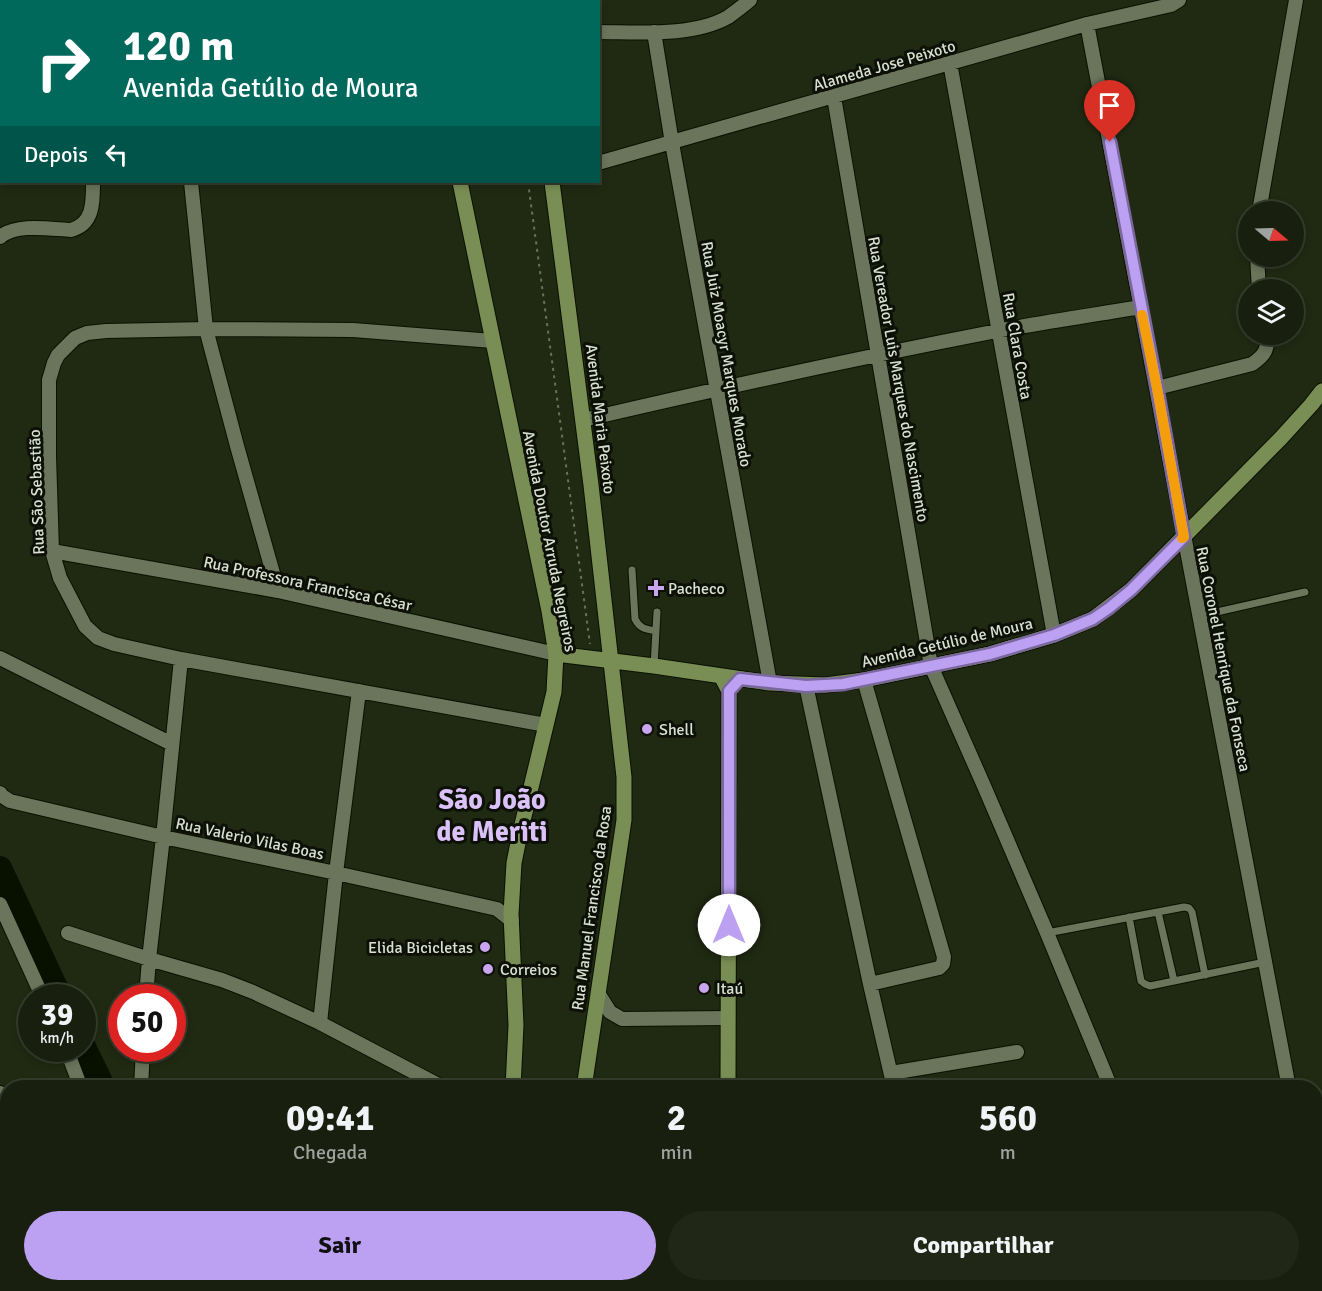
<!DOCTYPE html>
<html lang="pt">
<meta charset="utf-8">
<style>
:root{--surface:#181f0e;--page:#212717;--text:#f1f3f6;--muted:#9fa29e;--line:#363d2e;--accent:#bca0f2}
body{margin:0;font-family:Signika,sans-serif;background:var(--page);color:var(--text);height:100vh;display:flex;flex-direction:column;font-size:22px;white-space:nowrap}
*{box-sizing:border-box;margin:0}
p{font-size:20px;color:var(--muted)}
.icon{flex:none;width:33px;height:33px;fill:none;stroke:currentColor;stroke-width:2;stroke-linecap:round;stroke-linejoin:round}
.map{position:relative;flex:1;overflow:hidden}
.sheet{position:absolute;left:0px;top:1080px;width:1323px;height:212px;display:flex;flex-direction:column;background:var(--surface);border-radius:24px 24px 0 0;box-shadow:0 3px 9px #0003,0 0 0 2px var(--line)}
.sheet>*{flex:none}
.top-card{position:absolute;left:0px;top:0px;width:600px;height:183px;box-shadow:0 3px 9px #0003,0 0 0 2px var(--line);background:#00695c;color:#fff;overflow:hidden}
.needle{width:39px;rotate:109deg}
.tools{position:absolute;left:1238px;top:201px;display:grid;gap:12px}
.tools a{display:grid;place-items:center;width:66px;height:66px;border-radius:50%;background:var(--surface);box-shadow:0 3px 9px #0003,0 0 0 2px var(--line);font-size:30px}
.speed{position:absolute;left:18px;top:984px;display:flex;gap:12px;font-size:30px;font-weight:700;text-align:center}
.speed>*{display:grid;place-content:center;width:78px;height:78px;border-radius:50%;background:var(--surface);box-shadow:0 3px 9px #0003,0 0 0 2px var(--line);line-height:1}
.speed small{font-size:15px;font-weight:400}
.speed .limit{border:9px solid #d22;background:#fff;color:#111}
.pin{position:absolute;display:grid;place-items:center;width:51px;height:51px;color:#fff;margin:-62px -26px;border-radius:50% 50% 50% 0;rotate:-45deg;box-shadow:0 0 6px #0007}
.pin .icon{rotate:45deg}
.me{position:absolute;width:66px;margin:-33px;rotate:0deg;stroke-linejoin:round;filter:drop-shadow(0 0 4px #0008)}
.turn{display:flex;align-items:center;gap:21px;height:126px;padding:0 24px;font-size:27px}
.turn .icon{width:78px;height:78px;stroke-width:2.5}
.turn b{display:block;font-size:42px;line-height:51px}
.then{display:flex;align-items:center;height:57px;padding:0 24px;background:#0003;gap:12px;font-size:22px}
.eta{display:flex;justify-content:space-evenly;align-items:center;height:102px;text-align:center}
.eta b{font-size:36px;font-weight:700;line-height:42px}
.cta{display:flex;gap:12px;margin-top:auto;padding:12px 24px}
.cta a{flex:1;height:69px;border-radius:36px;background:var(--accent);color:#111;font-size:24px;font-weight:700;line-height:69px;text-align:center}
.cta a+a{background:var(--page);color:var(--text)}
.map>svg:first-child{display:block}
.green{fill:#2b3a0c}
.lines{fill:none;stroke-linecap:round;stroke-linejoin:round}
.river{stroke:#081000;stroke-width:24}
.lane-casing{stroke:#0a1100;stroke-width:9}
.street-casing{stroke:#0a1100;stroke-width:16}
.secondary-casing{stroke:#0a1100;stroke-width:17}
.path{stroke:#69715d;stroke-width:2;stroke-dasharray:3 4.5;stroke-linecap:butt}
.lane{stroke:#6a755b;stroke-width:7}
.street{stroke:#6a755b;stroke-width:14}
.secondary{stroke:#798e54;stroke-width:15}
.rail-casing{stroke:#b0b7a6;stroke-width:6}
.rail{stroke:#0c1006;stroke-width:4;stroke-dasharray:11;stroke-linecap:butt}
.route-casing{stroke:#7a689d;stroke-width:15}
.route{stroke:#bca0f2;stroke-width:10}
.slow{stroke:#f59e0b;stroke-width:10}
.poi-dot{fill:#c9a5ee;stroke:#0c1006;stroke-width:2}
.labels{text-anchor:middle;stroke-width:6;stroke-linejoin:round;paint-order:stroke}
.street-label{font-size:16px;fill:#dae0d1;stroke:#0c1006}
.poi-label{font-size:16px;fill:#dae0d1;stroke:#0c1006;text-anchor:start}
.town-label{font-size:28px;font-weight:bold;fill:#dac1f8;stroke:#0c1006}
</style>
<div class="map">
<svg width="1322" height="1291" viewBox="0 0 1322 1291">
<rect width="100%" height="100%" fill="#202912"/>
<path class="green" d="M759 1284H840L839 1291H759Z"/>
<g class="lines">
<path class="river" d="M0 868 61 998
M82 1043 104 1088
M127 1291 128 1284"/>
<defs>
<path id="lane" d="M632 570 635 619C640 629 646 629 656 631
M1199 616 1305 592
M654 666 657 612
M1158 912 1174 981
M1129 917 1141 981 1145 984 1150 986 1265 962
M1047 933 1184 907 1189 908 1192 912 1205 975
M526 1291 528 1284"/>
<path id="street" d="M100 0V2
M184 2V0
M0 18 2 20
M1087 24 1289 1088
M0 32H2
M598 32C638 32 693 37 728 17 735 12 743 6 750 0
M654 32 672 143 770 683
M950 63 1054 635
M834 97 931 666 984 786 1047 933 1111 1088
M0 157H2
M598 163 1087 24 1171 5 1179 0
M191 182 206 329 237 446 278 591
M1259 212 1296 0
M0 237C17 223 50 229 71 230 94 224 93 201 93 182
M1257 256 1259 290
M493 341 353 330 206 329 106 331 87 333 75 338 58 355 54 363 49 380V456L52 551 60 578 85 626 98 638 114 644 181 659 546 725
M1157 388 1252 364C1265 355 1268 350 1267 334
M583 420C720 388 858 358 997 331 1045 322 1093 315 1141 307
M52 551 278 591 556 654
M0 658 172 744
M864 680 944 957 943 964 939 968 870 984
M806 685 870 984 894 1088
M0 793 2 796 10 801 163 837 336 873 497 909 512 921
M0 904 43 998
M68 933 149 959 222 980 253 992 320 1023 444 1088
M598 993 610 1012 622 1019 728 1018
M146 998 149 959 163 837 181 659
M320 1023 336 873 359 691
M66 1048 81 1088
M891 1073 1017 1052
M141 1088 143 1048
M0 1093 8 1104
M1316 1124 1322 1123
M1316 1235 1322 1233
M1316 1255 1321 1291
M834 1284V1291
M301 1291V1284
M453 1291 455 1284
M1169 1291 1187 1284"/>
<path id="secondary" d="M474 2V0
M541 2V0
M460 182 549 611 556 654 554 692 520 833 514 863 511 914 516 1025 513 1088
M552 182 591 485 624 777V820L584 1088
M556 654 654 666 770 683 825 685 864 680 990 654 1054 635 1093 619 1131 590 1281 438 1311 405 1322 391
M721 676 729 691 728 1088
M0 1263 8 1258
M554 1291 555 1284
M725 1291V1284"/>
</defs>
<use href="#lane" class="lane-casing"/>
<use href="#street" class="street-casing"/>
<use href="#secondary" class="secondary-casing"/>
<path class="path" d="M524 2V0
M528 182 590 644"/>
<use href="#lane" class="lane"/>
<use href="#street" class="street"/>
<use href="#secondary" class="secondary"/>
<defs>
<path id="rail" d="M1316 1189 1322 1187
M1316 1201 1322 1199
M1031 1291 1050 1284
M1071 1291 1090 1284"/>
</defs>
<use href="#rail" class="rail-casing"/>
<use href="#rail" class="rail"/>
</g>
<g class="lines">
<defs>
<path id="route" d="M729 925V691L740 679 806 686 843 684 990 654 1054 635 1093 619 1109 608 1131 590 1184 537 1157 388 1110 142"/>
</defs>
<use href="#route" class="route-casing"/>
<use href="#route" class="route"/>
<path class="slow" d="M1142 315 1157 388 1184 537 1182 538"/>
</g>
<g class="poi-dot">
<path d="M653 579h6v6h6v6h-6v6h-6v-6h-6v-6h6z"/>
<circle cx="647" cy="729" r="6"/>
<circle cx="485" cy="947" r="6"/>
<circle cx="488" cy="969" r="6"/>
<circle cx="704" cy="988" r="6"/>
</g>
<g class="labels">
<g class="street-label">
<text transform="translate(884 65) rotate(-16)" y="6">Alameda Jose Peixoto</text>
<text transform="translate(1018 346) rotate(80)" y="6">Rua Clara Costa</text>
<text transform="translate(727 354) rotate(80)" y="6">Rua Juiz Moacyr Marques Morado</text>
<text transform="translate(899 379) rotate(80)" y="6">Rua Vereador Luis Marques do Nascimento</text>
<text transform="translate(601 419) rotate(83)" y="6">Avenida Maria Peixoto</text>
<text transform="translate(36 492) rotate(-92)" y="6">Rua São Sebastião</text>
<text transform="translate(550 541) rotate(79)" y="6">Avenida Doutor Arruda Negreiros</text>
<text transform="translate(308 583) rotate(12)" y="6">Rua Professora Francisca César</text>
<text transform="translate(947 642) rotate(-13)" y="6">Avenida Getúlio de Moura</text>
<text transform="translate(1224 659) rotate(79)" y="6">Rua Coronel Henrique da Fonseca</text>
<text transform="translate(250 838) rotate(12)" y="6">Rua Valerio Vilas Boas</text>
<text transform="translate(591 908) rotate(-82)" y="6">Rua Manuel Francisco da Rosa</text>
</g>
<g class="poi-label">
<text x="668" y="594">Pacheco</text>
<text x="659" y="735">Shell</text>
<text x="473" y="953" text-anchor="end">Elida Bicicletas</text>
<text x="500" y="975">Correios</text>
<text x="716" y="994">Itaú</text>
</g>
<g class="town-label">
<text x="492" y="809">São João<tspan x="492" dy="32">de Meriti</tspan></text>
</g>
</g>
</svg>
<div class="tools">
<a><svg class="needle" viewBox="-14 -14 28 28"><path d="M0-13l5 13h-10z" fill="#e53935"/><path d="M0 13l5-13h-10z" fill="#9fa29e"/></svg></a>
<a><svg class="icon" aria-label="layers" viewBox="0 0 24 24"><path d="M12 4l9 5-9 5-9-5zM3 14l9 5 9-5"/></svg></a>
</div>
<div class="speed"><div>39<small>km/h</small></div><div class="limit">50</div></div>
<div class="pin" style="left:1110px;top:142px;background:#d93025"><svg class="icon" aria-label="arrive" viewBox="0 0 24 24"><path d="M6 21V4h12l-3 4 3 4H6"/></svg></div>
<svg class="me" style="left:729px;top:925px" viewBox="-20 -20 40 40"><circle r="19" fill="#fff"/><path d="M0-13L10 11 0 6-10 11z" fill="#bca0f2"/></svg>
<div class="top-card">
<div class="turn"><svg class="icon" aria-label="right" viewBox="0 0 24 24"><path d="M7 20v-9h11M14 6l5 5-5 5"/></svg><div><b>120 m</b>Avenida Getúlio de Moura</div></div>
<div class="then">Depois<svg class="icon" aria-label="left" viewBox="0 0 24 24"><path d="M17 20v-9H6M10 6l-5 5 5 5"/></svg></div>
</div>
<section class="sheet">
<div class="eta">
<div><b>09:41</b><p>Chegada</p></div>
<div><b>2</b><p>min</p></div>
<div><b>560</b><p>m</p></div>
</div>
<div class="cta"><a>Sair</a><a>Compartilhar</a></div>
</section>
</div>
